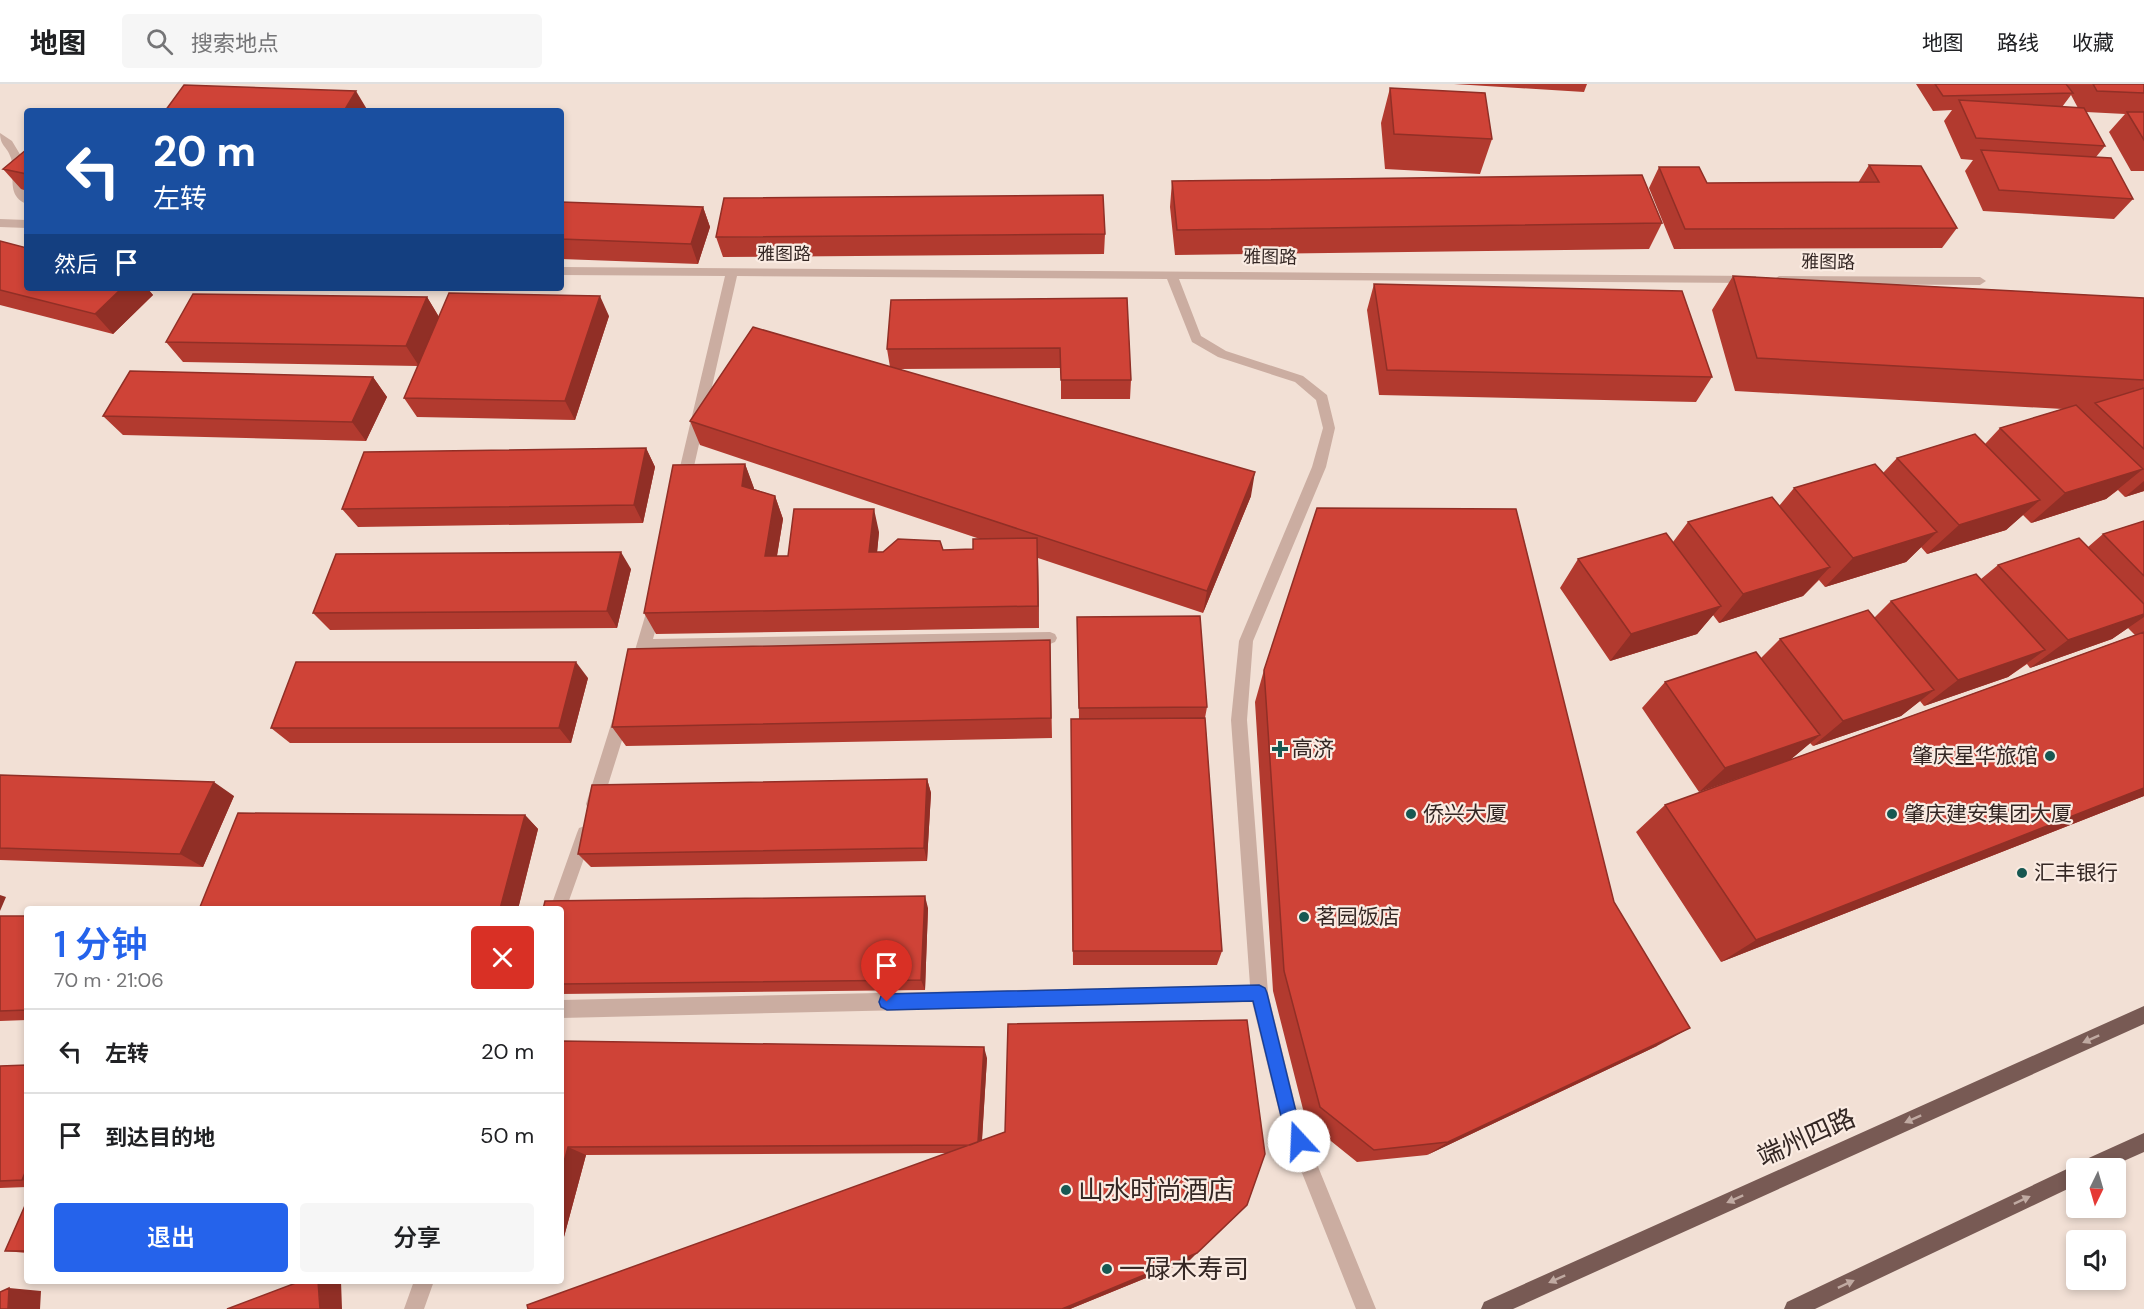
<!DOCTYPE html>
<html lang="zh">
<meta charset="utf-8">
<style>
:root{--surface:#fff;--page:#f6f6f6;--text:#202124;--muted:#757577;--line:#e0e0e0;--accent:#2563eb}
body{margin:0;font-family:"DM Sans","Noto Sans SC",sans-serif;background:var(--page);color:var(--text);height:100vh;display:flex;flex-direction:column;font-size:22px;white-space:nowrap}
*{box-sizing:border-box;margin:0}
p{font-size:20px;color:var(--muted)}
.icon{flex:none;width:33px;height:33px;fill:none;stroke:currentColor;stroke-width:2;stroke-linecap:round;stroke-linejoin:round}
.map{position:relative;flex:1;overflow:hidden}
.details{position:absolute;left:24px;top:822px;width:540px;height:378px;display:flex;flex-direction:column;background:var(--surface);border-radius:6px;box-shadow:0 3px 9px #0003}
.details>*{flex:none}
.hud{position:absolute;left:24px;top:24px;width:540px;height:183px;border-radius:6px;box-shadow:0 3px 9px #0003;background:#1a4fa0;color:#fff;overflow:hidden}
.needle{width:39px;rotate:185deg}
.buttons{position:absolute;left:2066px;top:1074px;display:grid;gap:12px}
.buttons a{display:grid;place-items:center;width:60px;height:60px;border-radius:6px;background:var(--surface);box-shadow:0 3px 9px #0003;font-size:30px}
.pin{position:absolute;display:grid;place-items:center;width:51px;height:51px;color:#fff;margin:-62px -26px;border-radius:50% 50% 50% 0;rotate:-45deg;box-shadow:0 0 6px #0007}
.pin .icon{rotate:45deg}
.me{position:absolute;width:66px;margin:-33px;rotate:340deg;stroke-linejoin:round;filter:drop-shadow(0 0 4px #0008)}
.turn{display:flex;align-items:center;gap:21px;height:126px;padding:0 30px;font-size:27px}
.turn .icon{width:78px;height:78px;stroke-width:2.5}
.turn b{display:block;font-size:42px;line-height:51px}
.then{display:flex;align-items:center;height:57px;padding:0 30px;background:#0003;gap:12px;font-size:22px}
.round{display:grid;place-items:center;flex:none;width:63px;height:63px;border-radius:6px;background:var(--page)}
.overview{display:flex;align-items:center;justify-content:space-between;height:102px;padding:0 30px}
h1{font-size:36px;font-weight:600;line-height:45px;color:var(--accent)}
.button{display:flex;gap:12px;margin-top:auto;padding:12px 30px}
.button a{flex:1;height:69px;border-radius:6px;background:var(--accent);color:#fff;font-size:24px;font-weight:600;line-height:69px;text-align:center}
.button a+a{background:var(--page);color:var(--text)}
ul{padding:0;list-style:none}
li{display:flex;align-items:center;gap:18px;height:84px;padding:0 30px;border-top:2px solid var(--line)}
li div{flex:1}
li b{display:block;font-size:22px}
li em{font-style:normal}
header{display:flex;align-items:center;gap:36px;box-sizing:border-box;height:84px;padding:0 30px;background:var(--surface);border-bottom:2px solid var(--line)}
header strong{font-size:28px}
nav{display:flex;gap:33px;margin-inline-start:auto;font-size:21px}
.search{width:420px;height:54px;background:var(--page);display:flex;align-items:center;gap:15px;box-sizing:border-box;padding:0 21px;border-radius:6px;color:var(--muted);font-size:22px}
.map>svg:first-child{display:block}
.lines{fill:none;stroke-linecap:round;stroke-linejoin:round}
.minor{fill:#cbada1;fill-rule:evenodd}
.primary{fill:#785a54;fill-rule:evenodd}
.wall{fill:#b23a2f;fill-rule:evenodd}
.shaded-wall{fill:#912f26}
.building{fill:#cf4337;stroke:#912f26;stroke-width:1.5}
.oneway{fill:#c0aaa2}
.route{fill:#2563eb;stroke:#184099;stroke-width:1.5}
.poi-dot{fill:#175852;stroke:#faebe2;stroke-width:2}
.labels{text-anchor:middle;stroke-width:4.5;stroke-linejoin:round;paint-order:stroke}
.far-street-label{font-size:18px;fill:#342724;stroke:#faebe2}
.poi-label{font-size:21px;fill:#342724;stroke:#faebe2;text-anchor:start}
.near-street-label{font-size:26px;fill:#342724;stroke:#faebe2}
.near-poi-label{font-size:26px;fill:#342724;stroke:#faebe2;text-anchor:start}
</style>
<header>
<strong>地图</strong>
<div class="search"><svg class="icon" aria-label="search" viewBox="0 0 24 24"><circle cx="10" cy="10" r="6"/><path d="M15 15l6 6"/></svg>搜索地点</div>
<nav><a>地图</a><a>路线</a><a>收藏</a></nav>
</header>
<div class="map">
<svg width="2144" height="1225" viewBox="0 0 2144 1225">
<rect width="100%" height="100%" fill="#f2e0d5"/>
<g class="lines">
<path class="minor" d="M0 49 12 57 21 72 27 120C5 112 16 90 11 74 7 62 0 62 0 49Z
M0 135 27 136V144L0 143Z
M561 183 1756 192V198L1752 199 1179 195 1201 252 1226 267 1303 292 1327 311 1335 344 1326 383 1253 557 1247 636 1268 909 1299 1036 1376 1225H1356L1281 1036 1252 918 561 934V916L1250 901 1231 636 1239 557 1312 383 1323 344 1316 316 1295 298 1218 273 1192 258 1167 195 737 192 690 400 683 405 676 400 725 192 561 191Z
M1779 192 1980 193 1986 197 1980 201 1779 200 1773 196Z
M656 513 661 515 663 519 653 555 1050 548 1055 550 1057 554 1055 558 1050 560 649 567 642 587H632L630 583 649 519 651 515Z
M622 624 627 626 630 631 602 720 600 725 594 727 588 725 586 720 614 631 617 626Z
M585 742 591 744 593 749 566 825 561 832V825H550L577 749 579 744Z
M414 1197H434L424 1225H404Z"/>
<path class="primary" d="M2144 922V940L1513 1225H1481L1484 1218Z
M2144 1049V1068L2108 1084H2076V1101L1815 1225H1784L1787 1218 2069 1084 2076 1082 2080 1083 2082 1077Z"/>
</g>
<path class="wall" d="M1454 0H1587L1584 8Z
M1916 0H2144V87H2131L2109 48 2125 30 2086 28 2105 62 2096 73 2133 115 2114 135 1983 127 1965 87 1973 76 1961 75 1944 37 1952 26 1933 27ZM2071 11 2078 24 2062 23Z
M1390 4 1492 55 1480 90 1385 85 1381 39Z
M27 65V107L21 105 3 85Z
M1869 81 1957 144 1942 164 1674 165 1649 104 1659 83 1707 99H1858Z
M1172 97 1662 139 1649 165 1175 171 1170 123Z
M561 118 703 123 710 143 698 180 561 175Z
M1105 150 1104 170 723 173 716 153Z
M0 157 27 204H147L153 211 113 250 0 221Z
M1733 192 2144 214V407L2125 413 2118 406 2106 415 2031 439 2023 431 2006 446 1927 470 1921 463 1906 478 1825 503 1819 496 1803 512 1719 539 1713 531 1697 550 1610 577 1560 504 1578 475 1673 458 1688 438 1779 422 1794 404 1883 389 1897 374 1985 360 2000 344 2063 325 1735 307 1712 226Z
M1374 200 1712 293 1696 318 1379 311 1367 226Z
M427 213 439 233 609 232 575 336 417 333 404 314 418 282 183 278 166 258Z
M1127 214 1131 296 1130 315H1061V284L898 285 1251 412 1203 529 1038 474 1039 544 656 550 644 529 745 380 754 405 775 412 783 435 777 472H788L879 448 877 468 973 465 980 455 700 361 690 337 890 283 887 265Z
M373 293 387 313 366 357 123 351 103 332Z
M646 364 655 383 643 439 358 443 342 425Z
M2144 437V712L1721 878 1636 748 1665 721 2135 551 2128 544 2112 555 2030 584 2027 580 2008 593 1924 622 1920 617 1901 632 1813 662 1810 659 1790 676 1699 708 1642 624 1665 598 1761 574 1780 555 1874 534 1891 517 1981 495 1998 481 2088 463 2103 450Z
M631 485 617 544 330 546 313 529Z
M1077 533 1207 623 1205 634 1222 867 1217 881H1073L1071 635H1079Z
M1050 556 1052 654 626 662 612 643Z
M1264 586 1614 818 1657 962 1427 1071 1357 1078 1306 1037 1273 907 1255 618Z
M588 594 571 659H290L271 644Z
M0 691 234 712 203 783 0 776Z
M927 695 931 709 927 777 591 783 578 770Z
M525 731 538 745 518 825H205L200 823Z
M928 824 925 906 561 910V825Z
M0 832H27V936L0 937Z
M561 957 987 974 982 1057 1190 1176 1070 1225H528L948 1069 586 1071 561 1164Z
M27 981V1103L0 1104V982Z
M27 1117V1169L5 1167Z"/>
<path class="shaded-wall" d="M356 7 368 27H344Z
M703 123 710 143 698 180 691 160Z
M122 204H147L153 211 113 250 95 230Z
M600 212 609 232 575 336 565 317Z
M427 213 439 233 419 282 406 262Z
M373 293 387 313 366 357 352 338Z
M646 364 655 383 643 439 634 421Z
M745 380 754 404 751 425 742 402Z
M2143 385 2106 415 2031 439 2065 409Z
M1255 388 1251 412 1203 529 1207 507Z
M2144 397V407L2125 413Z
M775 412 783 435 773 495 765 472Z
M2040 416 2006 446 1927 470 1959 441Z
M874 425 879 448 875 490 869 468Z
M1937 448 1906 478 1825 503 1853 474Z
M1037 454 1038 476 1039 544 1038 522Z
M621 468 631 485 617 544 607 527Z
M1830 483 1803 512 1719 539 1743 510Z
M1721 522 1697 550 1610 577 1631 550Z
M2144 530V533L2112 555 2030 584 2068 556Z
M2045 566 2008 593 1924 622 1958 596Z
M576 578 588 594 571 659 559 644Z
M1934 606 1901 632 1813 662 1843 637Z
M1820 651 1790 676 1699 708 1725 684Z
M927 695 931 709 927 777 924 764Z
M214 698 234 712 203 783 180 770Z
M2144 704V712L1721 878 1756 856Z
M525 731 538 745 518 825H500Z
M0 811 6 813 0 827Z
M925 812 928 824 925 906 921 896Z
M1690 944 1657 962 1427 1071 1448 1058Z
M984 963 987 974 981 1069 978 1061Z
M568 1063 586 1071 561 1164V1089Z
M27 1084V1097L22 1096Z
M1197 1169 1190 1176 1070 1225H1062Z
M318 1197H341L342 1225H320Z
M9 1204 41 1207 40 1225H8Z"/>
<path class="building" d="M1935 0H2066L2073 9 1943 12Z
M2093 0H2144V9L2097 7Z
M184 1 356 7 344 27H165Z
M1390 4 1485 9 1492 55 1394 50Z
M1959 16 2084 24 2105 62 1976 54Z
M2127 28H2144V56Z
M27 65V90L3 85Z
M1981 66 2111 74 2133 115 1999 106Z
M1869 81 1921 82 1957 144 1685 145 1659 83H1699L1707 99 1879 98Z
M1642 91 1662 139 1177 146 1172 97Z
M1103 111 1105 150 716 153 724 114Z
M561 118 703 123 691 160 561 155Z
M0 157 27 164V204H122L95 230 0 206Z
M1733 192 2144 214V296L1757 274Z
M1374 200 1682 207 1712 293 1387 286Z
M449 209 600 212 565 317 404 314Z
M193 210 427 213 406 262 166 258Z
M1127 214 1131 296H1061L1060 264 887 265 891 216Z
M753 243 1255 388 1207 507 690 337Z
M130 287 373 293 352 338 103 332Z
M2144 304V365L2095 319Z
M2076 321 2143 385 2065 409 2000 344Z
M1975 350 2040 416 1959 441 1897 374Z
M646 364 634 421 342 425 364 368Z
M745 380 742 402 775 412 765 472H788L794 425H874L869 468H883L898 455 940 457 943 466 973 465V455L1037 454 1038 522 644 529 673 381Z
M1875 380 1937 448 1853 474 1794 404Z
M1772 413 1830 483 1743 510 1688 438Z
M1317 424 1516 425 1614 818 1690 944 1448 1058 1374 1066 1320 1023 1284 887 1264 586Z
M2144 437V492L2103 450Z
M1666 449 1721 522 1631 550 1578 475Z
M2079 454 2144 520V530L2068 556 1998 481Z
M621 468 607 527 313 529 336 470Z
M1976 490 2045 566 1958 596 1891 517Z
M1868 526 1934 606 1843 637 1780 555Z
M1200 532 1207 623 1079 624 1077 533Z
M2144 548V704L1756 856 1665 721Z
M1050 556 1051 634 612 643 628 565Z
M1756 568 1820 651 1725 684 1665 598Z
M296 578H576L559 644H271Z
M1205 634 1222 867H1073L1071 635Z
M0 691 214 698 180 770 0 764Z
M927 695 924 764 578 770 592 701Z
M238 729 525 731 500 825 200 823Z
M925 812 921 896 561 900V825H543L545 817Z
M0 832H27V926L0 927Z
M1247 936 1265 1070 1247 1121 1197 1169 1062 1225H528L527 1221 1005 1048 1008 940Z
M561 957 984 963 978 1058 970 1061 568 1063 561 1089Z
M27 981V1084L22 1096 0 1097V982Z
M27 1117V1167H5Z
M301 1197H318L320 1225H227Z
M9 1204 8 1225H0V1208Z"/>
<defs><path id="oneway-solid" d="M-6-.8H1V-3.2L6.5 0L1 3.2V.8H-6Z" transform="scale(1.5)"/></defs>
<g class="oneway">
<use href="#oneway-solid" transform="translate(2091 955) rotate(156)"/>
<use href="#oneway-solid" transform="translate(1913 1035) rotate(156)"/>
<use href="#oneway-solid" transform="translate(1735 1115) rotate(156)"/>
<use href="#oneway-solid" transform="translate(2022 1116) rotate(-25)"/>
<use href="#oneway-solid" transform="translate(1557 1195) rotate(156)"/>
<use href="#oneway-solid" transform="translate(1846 1200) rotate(-25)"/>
</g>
<path class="route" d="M1259 901 1265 904 1267 909 1298 1036 1307 1057 1304 1063 1299 1066 1293 1063 1282 1036 1253 917 887 926 881 923 879 918 881 912 887 910Z"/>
<g class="poi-dot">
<path d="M1277 656h6v6h6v6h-6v6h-6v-6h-6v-6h6z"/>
<circle cx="2050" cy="672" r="6"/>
<circle cx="1411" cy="730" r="6"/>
<circle cx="1892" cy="730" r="6"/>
<circle cx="2022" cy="789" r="6"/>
<circle cx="1304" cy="833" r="6"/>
<circle cx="1066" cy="1106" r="6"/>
<circle cx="1107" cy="1185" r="6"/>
</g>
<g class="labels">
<g class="far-street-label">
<text x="784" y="176">雅图路</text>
<text transform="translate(1270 173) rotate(1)" y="6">雅图路</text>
<text transform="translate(1828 178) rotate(1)" y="6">雅图路</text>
</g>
<g class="poi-label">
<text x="1292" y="672">高济</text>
<text x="2038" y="679" text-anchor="end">肇庆星华旅馆</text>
<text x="1423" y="737">侨兴大厦</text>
<text x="1904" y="737">肇庆建安集团大厦</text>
<text x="2034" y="796">汇丰银行</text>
<text x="1316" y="840">茗园饭店</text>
</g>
<g class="near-street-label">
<text transform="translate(1806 1053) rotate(-24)" y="9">端州四路</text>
</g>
<g class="near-poi-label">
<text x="1078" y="1115">山水时尚酒店</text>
<text x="1119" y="1194">一碌木寿司</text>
</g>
</g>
</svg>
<div class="buttons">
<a><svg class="needle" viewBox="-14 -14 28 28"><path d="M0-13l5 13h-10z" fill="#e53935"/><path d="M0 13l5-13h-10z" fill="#757577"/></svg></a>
<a><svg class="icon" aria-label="sound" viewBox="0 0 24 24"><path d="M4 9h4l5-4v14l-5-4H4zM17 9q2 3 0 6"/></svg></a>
</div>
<div class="pin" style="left:887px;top:918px;background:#d93025"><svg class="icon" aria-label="arrive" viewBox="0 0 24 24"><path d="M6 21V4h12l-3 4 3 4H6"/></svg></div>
<svg class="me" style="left:1299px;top:1057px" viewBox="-20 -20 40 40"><circle r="19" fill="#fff"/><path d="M0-13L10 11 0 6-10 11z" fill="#2563eb"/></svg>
<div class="hud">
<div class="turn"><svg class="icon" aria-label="left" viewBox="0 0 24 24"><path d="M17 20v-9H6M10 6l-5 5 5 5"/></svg><div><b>20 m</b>左转</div></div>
<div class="then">然后<svg class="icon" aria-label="arrive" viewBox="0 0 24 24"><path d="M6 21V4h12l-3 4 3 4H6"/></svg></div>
</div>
<section class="details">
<div class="overview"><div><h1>1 分钟</h1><p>70 m · 21:06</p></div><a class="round" style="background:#d93025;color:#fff"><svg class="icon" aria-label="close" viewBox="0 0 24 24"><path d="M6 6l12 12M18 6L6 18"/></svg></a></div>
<ul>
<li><svg class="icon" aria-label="left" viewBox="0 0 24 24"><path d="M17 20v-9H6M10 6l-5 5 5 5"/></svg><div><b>左转</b></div><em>20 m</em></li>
<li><svg class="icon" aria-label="arrive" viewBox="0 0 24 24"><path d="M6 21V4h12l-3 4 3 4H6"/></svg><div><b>到达目的地</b></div><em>50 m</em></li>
</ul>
<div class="button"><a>退出</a><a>分享</a></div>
</section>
</div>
